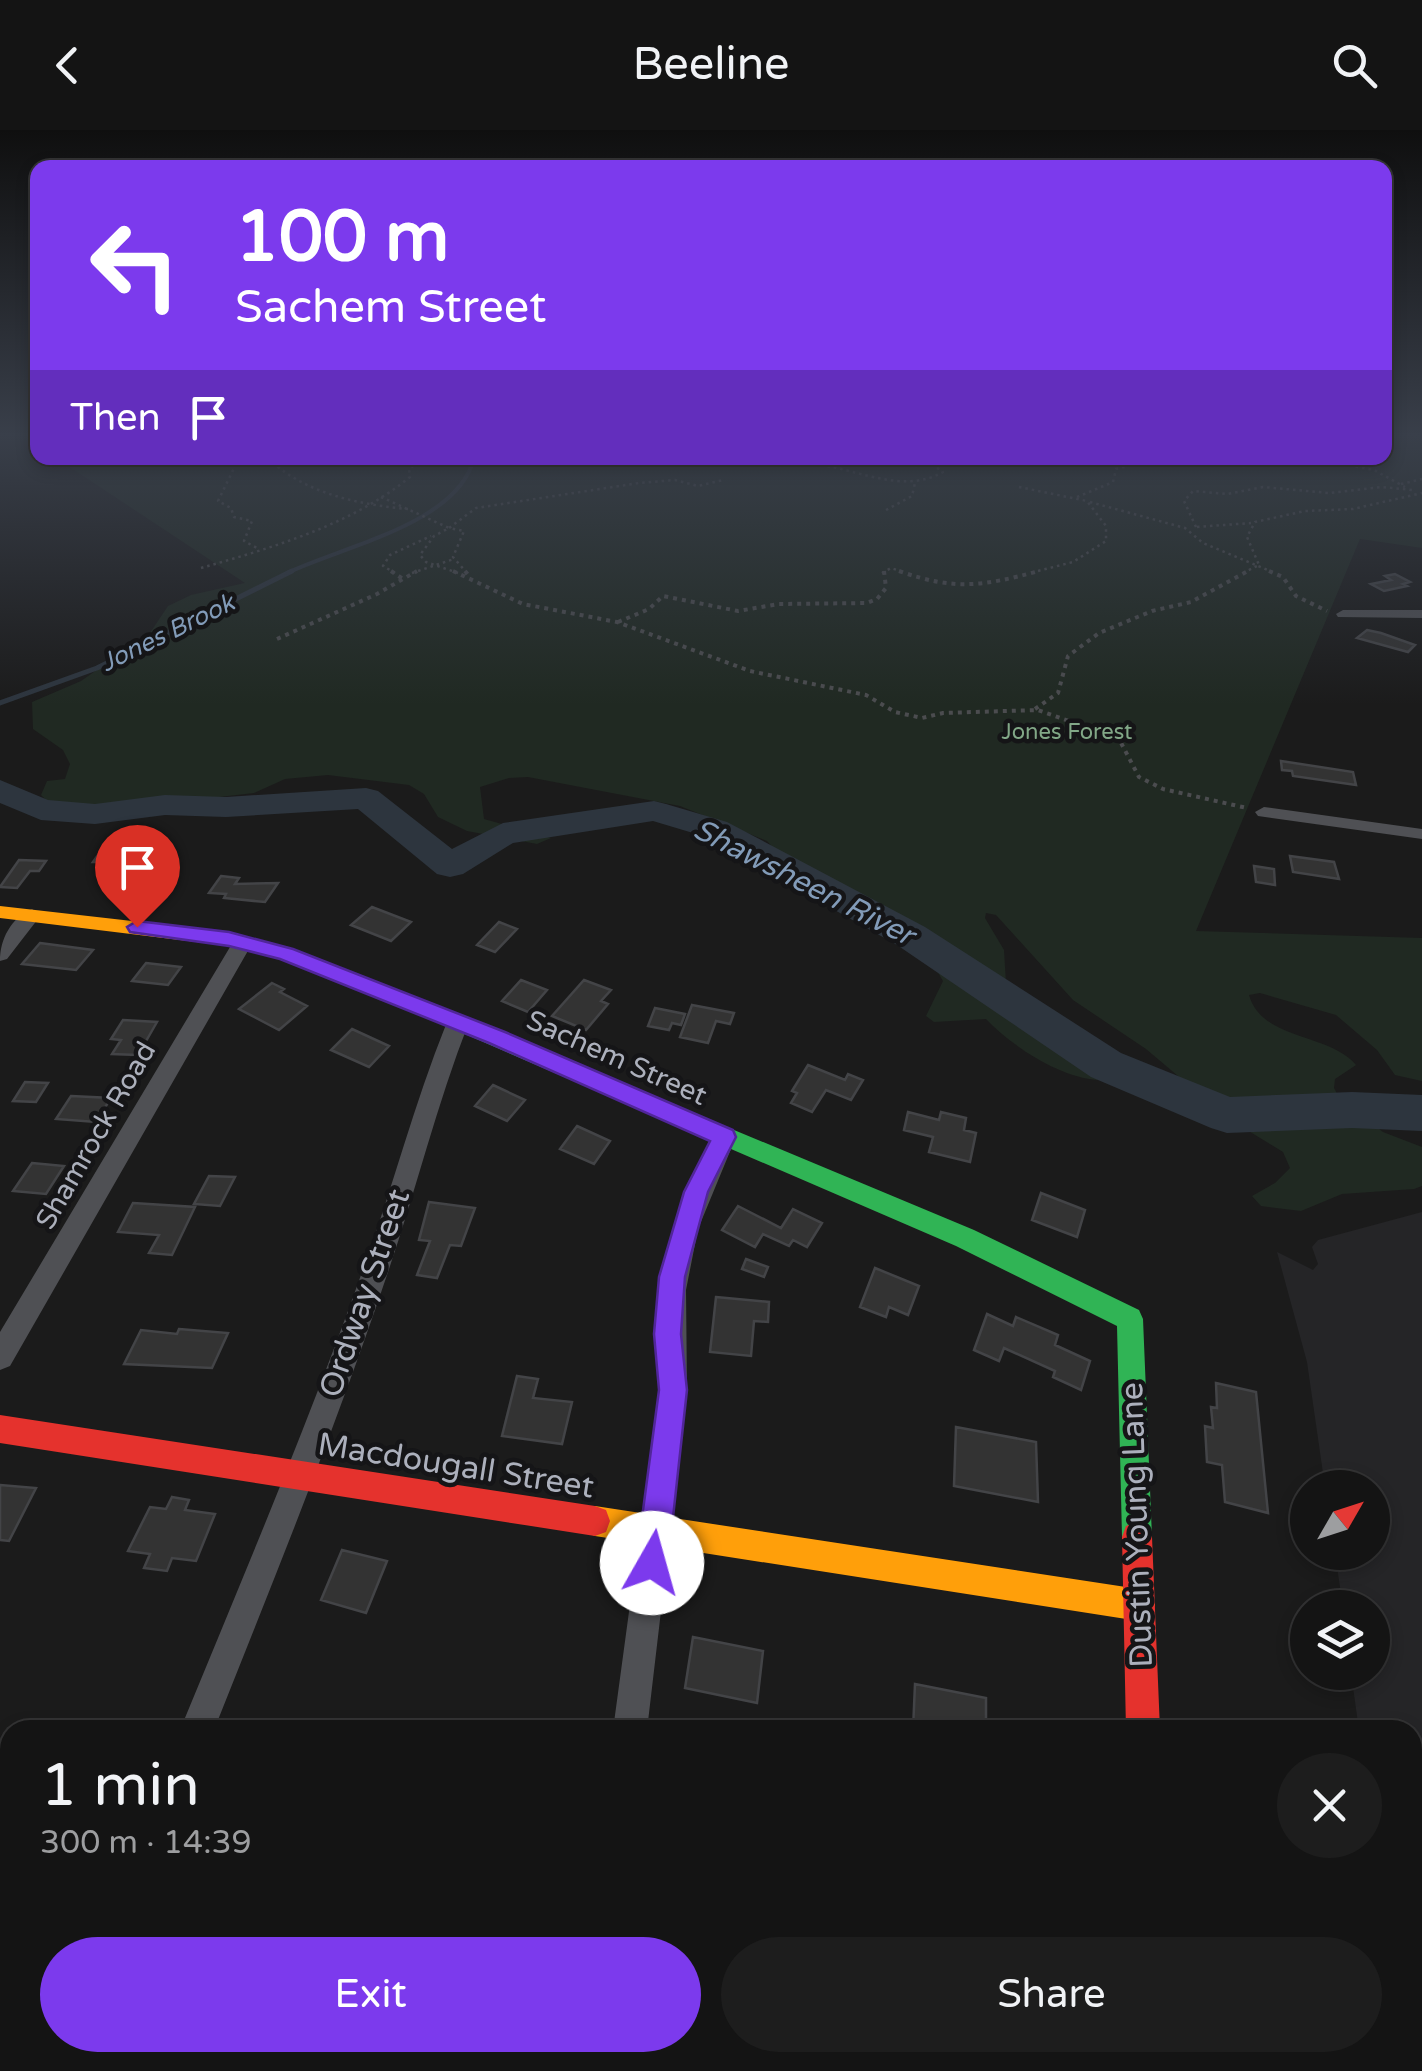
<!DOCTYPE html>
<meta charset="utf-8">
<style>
:root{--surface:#141414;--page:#1d1d1d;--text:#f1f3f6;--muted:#9d9ea0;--line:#333334;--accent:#7c3aed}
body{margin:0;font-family:"Varela Round",sans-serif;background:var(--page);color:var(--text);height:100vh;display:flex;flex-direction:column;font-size:38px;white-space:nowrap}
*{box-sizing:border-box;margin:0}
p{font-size:32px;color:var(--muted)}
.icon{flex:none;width:55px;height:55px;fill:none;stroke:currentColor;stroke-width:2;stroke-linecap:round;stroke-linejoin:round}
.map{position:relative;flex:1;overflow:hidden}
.details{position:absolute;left:0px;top:1590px;width:1422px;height:352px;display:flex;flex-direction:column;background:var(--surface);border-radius:30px 30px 0 0;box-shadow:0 5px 15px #0003,0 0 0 2px var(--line)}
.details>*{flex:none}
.banner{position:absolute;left:30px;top:30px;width:1362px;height:305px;border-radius:20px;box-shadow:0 5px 15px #0003,0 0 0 2px var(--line);background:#7c3aed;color:#fff;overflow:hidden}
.needle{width:65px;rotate:51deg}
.buttons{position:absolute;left:1290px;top:1340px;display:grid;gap:20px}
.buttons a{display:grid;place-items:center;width:100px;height:100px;border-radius:50%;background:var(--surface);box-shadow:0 5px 15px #0003,0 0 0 2px var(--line);font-size:50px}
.pin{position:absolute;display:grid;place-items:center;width:85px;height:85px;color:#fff;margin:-102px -42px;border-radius:50% 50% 50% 0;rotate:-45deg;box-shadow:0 0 10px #0007}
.pin .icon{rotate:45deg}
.me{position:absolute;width:110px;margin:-55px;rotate:7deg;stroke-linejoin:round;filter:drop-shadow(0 0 8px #0008)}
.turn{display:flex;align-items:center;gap:35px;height:210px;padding:0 40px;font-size:45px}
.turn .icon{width:130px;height:130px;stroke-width:2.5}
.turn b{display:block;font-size:70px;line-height:85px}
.then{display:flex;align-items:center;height:95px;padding:0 40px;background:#0003;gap:20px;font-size:38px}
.round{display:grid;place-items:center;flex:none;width:105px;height:105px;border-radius:52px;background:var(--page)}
.overview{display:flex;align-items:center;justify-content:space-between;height:170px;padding:0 40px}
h1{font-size:60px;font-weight:600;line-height:75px}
.action{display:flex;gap:20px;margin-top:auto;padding:20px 40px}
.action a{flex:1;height:115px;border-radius:60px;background:var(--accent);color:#fff;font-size:40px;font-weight:600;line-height:115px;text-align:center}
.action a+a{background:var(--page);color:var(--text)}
header{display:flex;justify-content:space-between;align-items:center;height:130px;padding:0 40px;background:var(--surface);font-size:45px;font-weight:600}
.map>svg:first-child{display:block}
.built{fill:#252527}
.green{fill:#202922}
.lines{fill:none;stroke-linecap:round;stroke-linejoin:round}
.stream-far1{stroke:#2d353e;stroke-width:4}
.stream{stroke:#2d353e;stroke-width:5}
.river{fill:#2d353e;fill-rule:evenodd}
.building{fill:#333;stroke:#434447;stroke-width:2.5}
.path-far1{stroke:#4b4c4f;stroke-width:2.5;stroke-dasharray:2.5 4;stroke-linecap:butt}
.path{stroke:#4b4c4f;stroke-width:4;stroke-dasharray:4 5;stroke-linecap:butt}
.street{fill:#4f5054;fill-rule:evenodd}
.fast{fill:#30b455;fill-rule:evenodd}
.slow{fill:#ff9f0a;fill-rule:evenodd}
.jam{fill:#e5322d;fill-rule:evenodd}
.route{fill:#7c3aed;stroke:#51269a;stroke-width:2.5}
.labels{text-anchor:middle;stroke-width:9;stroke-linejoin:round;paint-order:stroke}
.far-park-label{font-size:22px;fill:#82a887;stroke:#151517}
.far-water-label{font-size:25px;font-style:italic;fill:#829bb8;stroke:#151517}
.street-label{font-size:28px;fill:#acb0bc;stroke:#151517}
.water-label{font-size:30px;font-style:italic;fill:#829bb8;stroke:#151517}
.near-street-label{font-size:32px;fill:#acb0bc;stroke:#151517}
</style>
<header><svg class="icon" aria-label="back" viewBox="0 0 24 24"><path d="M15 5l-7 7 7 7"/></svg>Beeline<svg class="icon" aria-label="search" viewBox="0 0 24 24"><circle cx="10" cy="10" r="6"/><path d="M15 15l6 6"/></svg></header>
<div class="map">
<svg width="1422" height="1941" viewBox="0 0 1422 1941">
<rect width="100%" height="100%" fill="#1b1b1b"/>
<path class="built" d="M1422 1082V1941H1408L1407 1933 1412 1932V1600H1359L1351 1543 1372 1542V1478L1343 1477 1335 1423 1372 1422V1358L1325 1357 1307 1232 1277 1122 1313 1140 1318 1134 1312 1117 1318 1110Z"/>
<path class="green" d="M1385 303H1422V418L1360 409 1196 801 1422 808V951L1395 945 1377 920 1336 885 1260 863 1249 865C1262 911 1330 903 1356 935L1335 949 1334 958 1340 969 1383 1002 1422 1017V1056L1414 1059 1342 1064 1301 1081 1261 1076 1252 1066 1275 1053 1290 1038 1283 1022 1229 989 1146 919 1073 870 996 785 986 783 985 788 1004 820 1007 870 1042 908 1066 921 1098 950C1059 947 1013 917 986 889L934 892 926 886 943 851 930 829 872 782 838 759 796 743 767 711 680 676 528 647 509 648 480 657 484 689 551 708 537 714 467 701 438 687 424 664 409 655 328 645 285 649 254 663 107 680 70 681 52 676 41 665 47 651 65 649 70 634 63 620 33 599 32 572 81 551 150 503 168 476 191 465 245 453 56 328H1385Z"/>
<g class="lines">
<path class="stream-far1" d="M287 443C343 416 458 394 474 328"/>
<path class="stream" d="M0 573 97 538 292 441"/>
<path class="river" d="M0 650 48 670 95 674 165 665 226 667 366 658 378 661 452 719 503 693 654 671 666 674 727 692 925 797 1121 923 1230 967 1352 962 1422 965V1001L1352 998 1227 1003 1211 998 1091 947 897 815 703 706 653 691 513 713 463 744 450 747 437 744 358 679 226 687 165 685 95 694 41 690 0 673Z"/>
</g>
<path class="building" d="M1395 444 1410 452 1403 454 1407 456 1384 461 1371 454 1391 450 1385 446Z
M1367 500 1381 503 1415 515 1408 522 1357 508Z
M1281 631 1353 642 1356 655 1293 646 1292 641 1282 640Z
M103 718H131L121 732H93Z
M1290 726 1334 732 1339 749 1293 742Z
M19 730 46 731 39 741H30L17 758 0 757Z
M1254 736 1274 739 1275 755 1256 752Z
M221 746 239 748 235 754 278 753 265 772 224 768 226 764 209 763Z
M372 777 411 792 391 811 351 795Z
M499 792 517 799 495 822 477 815Z
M40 813 93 820 76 840 22 834Z
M146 833 181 837 168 855 132 851Z
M521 850 547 860 528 882 502 871Z
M584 850 611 860 601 871 608 874 586 900 552 886Z
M272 853 284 859 280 862 307 876 279 900 239 879Z
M692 875 734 883 730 894 716 891 708 913 680 907Z
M655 878 685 884 681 895 672 893 669 900 648 896Z
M123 890 157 892 138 925 112 924 121 910 111 909Z
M352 899 389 916 369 937 331 920Z
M808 935 845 950 848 944 863 950 851 970 826 960 812 982 791 973 797 963 792 961Z
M25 952 48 953 36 972 13 971Z
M493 955 525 970 507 991 475 976Z
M71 966 111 968 96 992 56 989Z
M908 982 939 990 941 982 966 988 964 1000 976 1003 970 1032 929 1022 933 1007 904 1000Z
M577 996 610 1011 594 1034 560 1019Z
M32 1033 64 1036 46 1064 13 1061Z
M209 1046 235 1047 220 1076 194 1074Z
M1041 1063 1085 1080 1077 1107 1032 1090Z
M429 1072 475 1078 461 1116 450 1115 437 1148 417 1145 430 1111 419 1110Z
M133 1073 195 1077 172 1125 149 1123 159 1105 118 1102Z
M738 1076 781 1098 793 1079 822 1093 807 1117 793 1110 789 1116 763 1104 755 1117 722 1100Z
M746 1129 768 1137 764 1147 742 1139Z
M875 1138 919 1156 908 1185 889 1177 886 1187 860 1177Z
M716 1167 769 1172 768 1192 754 1191 751 1226 710 1222Z
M987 1184 1013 1196 1016 1187 1058 1205 1055 1215 1090 1231 1081 1260 1053 1247 1055 1241 1004 1218 999 1231 974 1220Z
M179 1199 228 1203 212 1238 124 1234 141 1200 177 1204Z
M517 1246 538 1249 533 1268 572 1272 562 1314 502 1306Z
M1216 1253 1256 1262 1268 1383 1225 1372 1222 1335 1207 1332 1205 1296 1213 1298 1211 1277 1217 1278Z
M956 1297 1036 1312 1038 1372 954 1356Z
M0 1355 36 1358 9 1411 0 1410Z
M172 1367 189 1370 185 1380 215 1384 196 1431 172 1428 167 1441 144 1438 150 1424 128 1421 150 1377 166 1379Z
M342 1420 387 1431 366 1483 321 1470Z
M693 1507 763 1521 757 1573 685 1558Z
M915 1554 986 1568V1600H913Z"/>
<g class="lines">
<path class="path-far1" d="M239 328 218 371 231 378 234 387 252 391 244 411 259 419
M268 328C303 363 360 375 408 379
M890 328 916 336 914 328
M1205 328 1244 336 1283 328
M1311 328 1374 340 1405 357
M821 335C862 341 904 364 943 342L923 328
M1401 354 1422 349
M1019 357 1087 371 1106 396V411L1073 432 1030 443
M381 367 449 398 434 406 420 425 426 432 458 443
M1077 367 1113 352 1116 339 1161 328
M1090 372 1185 398 1203 413 1275 443
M886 380 912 366 915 353
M1196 397 1184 371 1193 361 1227 364 1263 357 1329 363 1382 357 1412 360
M1197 397 1251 393
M201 438C274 417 351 395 410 347L409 339 423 328
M395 443 383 436 390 425 431 406
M412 443 454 429
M467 443 453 427 464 401 449 398 476 378 639 353 675 350 698 356 723 350
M882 443 891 438 906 443
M1243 443 1259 435 1247 407 1255 392 1305 381 1353 379 1422 363"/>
<path class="path" d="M391 441 403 449
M453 441 523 474 617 492 750 541 866 565 895 582 922 588 943 583 1038 580 1119 609 1139 647 1163 659 1247 678
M465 441 469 446
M899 441C955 461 983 456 1039 441
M1269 441 1283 447 1296 466 1327 481
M618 492 649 479 663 466 738 481 779 474 867 473 877 469 886 458 884 441
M277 509 377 464 417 441
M1035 579 1058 563 1068 526 1099 503 1152 481 1191 472 1248 441"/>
<path class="street" d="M1343 480H1422V488L1338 487 1336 484Z
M1264 677 1422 699V709L1258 686 1255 682Z
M32 779 41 785 7 829 0 831C0 809 11 788 32 779Z
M243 805 253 812 10 1236 0 1240V1202L236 807Z
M458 884 469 892C436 976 416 1061 387 1145 335 1299 274 1449 214 1600H180C242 1449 306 1299 361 1145 392 1061 413 976 447 892Z
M724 998 732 1000 736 1007 698 1099 686 1160 687 1260 647 1600H613L659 1260 660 1160 684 1069 716 1000Z
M1134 1932H1174L1175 1941H1135Z"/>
<path class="fast" d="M444 879 974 1100 1139 1180 1143 1189 1152 1407 1148 1418 1137 1422 1126 1418 1122 1407 1117 1196 956 1116 437 892 434 887Z"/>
<path class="slow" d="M0 776 229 802 293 819 451 882 454 887 451 892H437L280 829 229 816 0 788Z
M595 1376 1139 1459 1150 1464 1155 1475 1150 1486 1139 1491 595 1406 584 1402 580 1391 584 1380Z"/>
<path class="jam" d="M0 1285 595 1376 606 1380 610 1391 606 1402 595 1406 0 1313Z
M1137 1392 1148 1396 1152 1407 1160 1600H1126L1122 1407 1126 1396Z"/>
</g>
<linearGradient id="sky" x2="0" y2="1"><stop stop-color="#0f0f0f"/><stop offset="0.53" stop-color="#393f4a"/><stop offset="1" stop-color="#393f4a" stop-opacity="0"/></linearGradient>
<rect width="1422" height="575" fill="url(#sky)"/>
<path class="route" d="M137 791 229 802 293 819 505 902 733 1000 736 1007 708 1062 685 1147 681 1204 687 1260 668 1433 663 1444 652 1449 641 1444 636 1433 659 1260 654 1204 659 1147 684 1062 710 1011 489 913 280 829 229 816 130 802 127 797Z"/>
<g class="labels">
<g class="far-park-label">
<text x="1067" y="609">Jones Forest</text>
</g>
<g class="far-water-label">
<text transform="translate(167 502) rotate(-26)" y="9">Jones Brook</text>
</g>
<g class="street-label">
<text transform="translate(617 927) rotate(24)" y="10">Sachem Street</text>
<text transform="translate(95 1005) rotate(-60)" y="10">Shamrock Road</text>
</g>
<g class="water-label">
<text transform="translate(804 752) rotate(27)" y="10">Shawsheen River</text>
</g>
<g class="near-street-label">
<text transform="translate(364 1163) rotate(-71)" y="11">Ordway Street</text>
<text transform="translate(456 1335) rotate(9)" y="11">Macdougall Street</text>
<text transform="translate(1136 1395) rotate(-92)" y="11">Dustin Young Lane</text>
</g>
</g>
</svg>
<div class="buttons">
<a><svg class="needle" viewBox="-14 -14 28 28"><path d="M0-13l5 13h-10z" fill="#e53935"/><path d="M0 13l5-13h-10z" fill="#9d9ea0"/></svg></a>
<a><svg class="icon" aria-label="layers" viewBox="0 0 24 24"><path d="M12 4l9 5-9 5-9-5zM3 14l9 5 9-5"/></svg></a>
</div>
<div class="pin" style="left:137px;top:797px;background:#d93025"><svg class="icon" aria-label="arrive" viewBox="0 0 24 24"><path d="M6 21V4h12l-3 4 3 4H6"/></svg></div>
<svg class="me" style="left:652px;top:1433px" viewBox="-20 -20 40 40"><circle r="19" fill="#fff"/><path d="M0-13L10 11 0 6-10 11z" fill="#7c3aed"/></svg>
<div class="banner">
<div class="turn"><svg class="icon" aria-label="left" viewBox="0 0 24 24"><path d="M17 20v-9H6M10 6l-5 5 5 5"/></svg><div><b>100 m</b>Sachem Street</div></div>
<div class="then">Then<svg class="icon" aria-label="arrive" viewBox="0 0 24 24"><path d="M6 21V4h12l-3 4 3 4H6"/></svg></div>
</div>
<section class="details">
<div class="overview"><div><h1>1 min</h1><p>300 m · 14:39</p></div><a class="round"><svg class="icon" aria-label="close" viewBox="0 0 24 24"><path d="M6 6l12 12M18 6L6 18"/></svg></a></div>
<div class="action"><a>Exit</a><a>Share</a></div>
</section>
</div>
